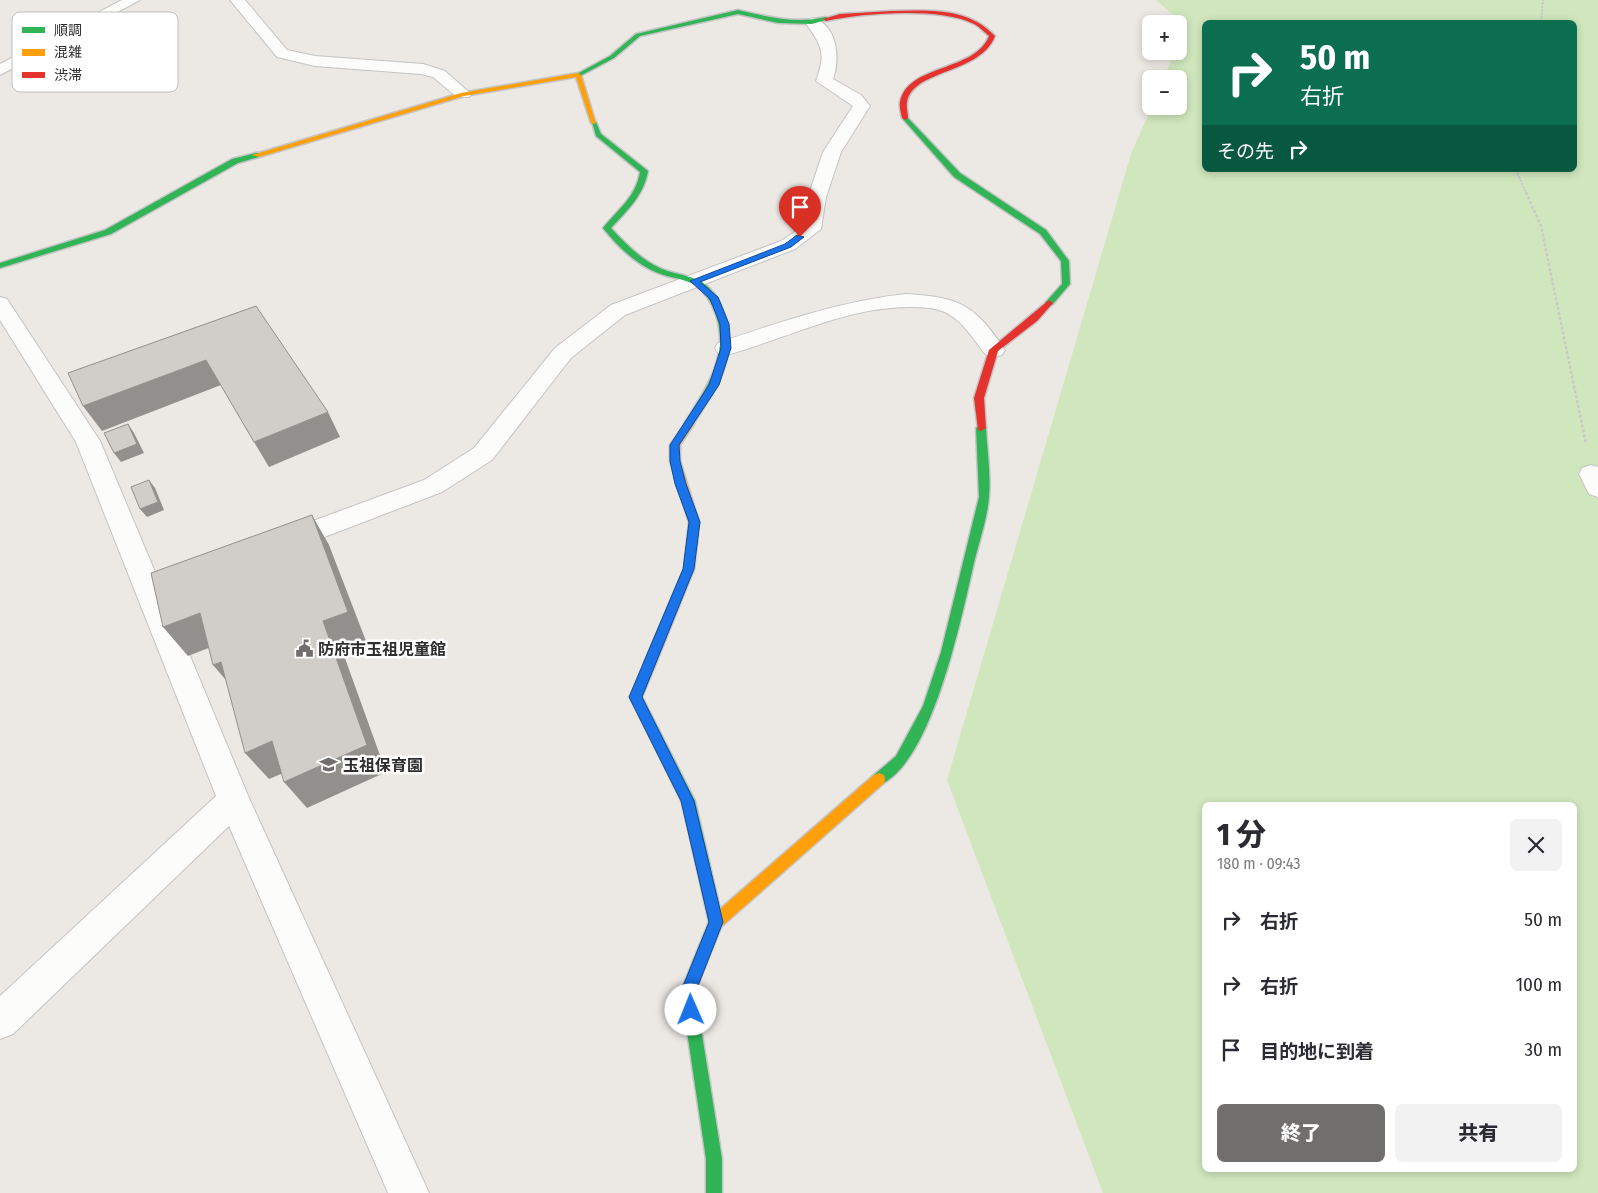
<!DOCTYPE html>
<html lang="ja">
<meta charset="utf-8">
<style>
:root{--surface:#fff;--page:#f2f2f3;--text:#2b2b33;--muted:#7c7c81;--accent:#706f6e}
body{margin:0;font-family:"Fira Sans Condensed","Noto Sans JP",sans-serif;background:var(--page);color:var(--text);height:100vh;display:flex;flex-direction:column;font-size:19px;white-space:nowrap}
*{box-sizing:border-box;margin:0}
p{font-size:16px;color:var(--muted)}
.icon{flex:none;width:28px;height:28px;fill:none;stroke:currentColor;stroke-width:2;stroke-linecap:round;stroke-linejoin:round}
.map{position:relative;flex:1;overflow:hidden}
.drawer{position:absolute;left:1202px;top:802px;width:375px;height:370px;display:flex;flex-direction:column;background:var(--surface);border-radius:8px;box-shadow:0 2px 8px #0003}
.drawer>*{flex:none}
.hud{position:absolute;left:1202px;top:20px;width:375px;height:152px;border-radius:8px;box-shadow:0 2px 8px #0003;background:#0b6e4f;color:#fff;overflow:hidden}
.controls{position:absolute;left:1142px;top:15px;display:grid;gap:10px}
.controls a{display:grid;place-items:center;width:45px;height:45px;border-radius:8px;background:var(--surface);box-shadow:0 2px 8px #0003;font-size:25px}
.pin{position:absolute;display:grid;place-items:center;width:42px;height:42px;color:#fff;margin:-51px -21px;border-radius:50% 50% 50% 0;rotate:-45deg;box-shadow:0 0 5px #0007}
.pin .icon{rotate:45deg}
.me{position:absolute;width:55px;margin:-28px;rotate:359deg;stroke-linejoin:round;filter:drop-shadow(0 0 4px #0008)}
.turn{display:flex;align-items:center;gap:18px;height:105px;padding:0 15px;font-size:22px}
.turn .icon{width:65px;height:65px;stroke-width:2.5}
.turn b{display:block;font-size:35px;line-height:42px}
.then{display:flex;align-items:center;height:48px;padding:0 15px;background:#0003;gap:10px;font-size:19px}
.round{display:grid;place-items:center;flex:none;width:52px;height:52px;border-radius:8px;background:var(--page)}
.headline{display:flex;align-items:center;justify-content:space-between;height:85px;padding:0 15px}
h1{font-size:30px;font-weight:800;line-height:38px}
.cta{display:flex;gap:10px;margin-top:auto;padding:10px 15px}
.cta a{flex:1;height:58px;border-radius:8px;background:var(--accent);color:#fff;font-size:20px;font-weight:800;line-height:58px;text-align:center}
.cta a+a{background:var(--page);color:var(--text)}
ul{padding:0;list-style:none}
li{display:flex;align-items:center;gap:15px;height:65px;padding:0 15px}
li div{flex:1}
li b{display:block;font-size:19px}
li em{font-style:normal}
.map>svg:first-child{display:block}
.green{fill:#d0e7bd;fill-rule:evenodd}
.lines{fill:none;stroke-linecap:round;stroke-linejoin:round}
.street-casing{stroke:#c5c4c5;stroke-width:2}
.fast-casing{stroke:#c5c4c5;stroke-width:3}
.slow-casing{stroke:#c5c4c5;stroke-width:3}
.jam-casing{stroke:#c5c4c5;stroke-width:3}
.path-far1{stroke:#c9c9c8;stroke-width:2;stroke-dasharray:2.5 1;stroke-linecap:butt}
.path{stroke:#c9c9c8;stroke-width:2.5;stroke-dasharray:3 2;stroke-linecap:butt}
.street{fill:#fcfcfb;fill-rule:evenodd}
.fast{fill:#30b455;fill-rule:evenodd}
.slow{fill:#ff9f0a;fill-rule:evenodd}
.jam{fill:#e5322d;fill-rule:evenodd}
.shaded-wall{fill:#92908d}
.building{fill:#d1ceca;stroke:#92908d}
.route{fill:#1a73e8;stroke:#114b97}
.labels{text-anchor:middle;stroke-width:5;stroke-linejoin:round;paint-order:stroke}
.poi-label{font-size:16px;font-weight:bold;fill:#2e2e2e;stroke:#fff;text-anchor:start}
.key{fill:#fff;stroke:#c0c0c0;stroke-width:1}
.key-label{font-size:14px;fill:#2e2e2e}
</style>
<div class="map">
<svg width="1598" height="1193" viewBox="0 0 1598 1193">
<rect width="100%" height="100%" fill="#ece8e4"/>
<path class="green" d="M1156 0H1598V1193H1103L947 780 1131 154 1152 106H1179V79H1163L1175 51H1179V43L1186 26ZM1205 22H1575V170H1205ZM1205 805H1575V1170H1205Z"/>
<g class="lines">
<defs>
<path id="street" d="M122 0H140L0 75V64Z
M230 0H245L287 50 315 56 423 64 445 71 471 94 469 97H457L433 77 421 74 315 66 277 57Z
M812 18C838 24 840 59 833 79L861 95 870 106 841 152 826 197 821 229 795 249 625 315 571 358 492 460 442 492 293 549 284 552 275 549 271 542 275 535 424 480 474 448 555 348 611 305 781 241 802 227 808 197 823 152 853 106 816 81C827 52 821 45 805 22Z
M906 294C960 297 975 305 1005 350L1002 355C997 356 992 358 987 355 983 353 980 347 977 343 964 326 953 311 930 308 858 300 793 337 726 355L718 353 715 348 718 343C780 322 841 301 906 294Z
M0 297 7 299 100 441 158 579 190 567 200 570 204 577 200 584 166 598 249 798 429 1193H388L229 826 13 1034 0 1039V996L216 796 76 442 0 320Z
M1591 465 1598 467V497L1589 494 1579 474 1582 468Z"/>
<path id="fast" d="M738 10C768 17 796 24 826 17L829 19 812 24 778 23 738 14 640 36 614 58 580 76 575 75 610 56 636 34Z
M903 117H907L960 173 1046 230 1069 261 1070 284 1052 305H1046L1045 303 1062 284 1061 261 1040 234 954 177 903 119Z
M592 122H596L601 134 648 171C644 195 627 211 611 228 626 244 641 260 662 269 675 274 689 275 702 282 712 289 720 301 724 313 739 358 715 390 692 426H686L684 424C705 390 730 357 716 315 712 303 706 292 695 285 683 278 670 278 658 273 637 265 617 246 603 228 618 209 636 197 640 172L596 136Z
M256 153H259V157L238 163 111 234 0 268V263L105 230 232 159Z
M981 425 986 428C987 450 991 474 989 496 988 517 979 542 974 563 962 615 932 765 879 785L874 783 873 779 874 775 896 756 923 706 941 652 979 497 976 428Z
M650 658 654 660 656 663 642 697 695 801 723 922 721 927 716 929 711 927 709 922 682 802 630 697 646 660Z
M699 957 704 959 706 964 695 991 722 1159V1193H706V1159L681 991 694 959Z"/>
<path id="slow" d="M578 73 581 75 596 124 591 123 576 77 464 96 259 157 252 155 461 93Z
M689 421 694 424 680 445V461L699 522 694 569 656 663 654 666 650 668 646 666 644 663 684 569 689 522 670 461V445L686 422Z
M879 773 884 775 885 779 884 783 721 927 704 969 699 971 694 969 692 964 711 917 874 775Z"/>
<path id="jam" d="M891 11C928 10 968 7 995 36 981 74 913 69 907 102 906 107 908 113 908 118L905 120 902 118C901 113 899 107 900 102 907 64 975 72 989 36 984 32 980 27 974 24 940 7 864 13 826 21L823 19 840 14Z
M1049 300 1053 303 1037 321 998 351 984 398 986 428 981 431 978 430 974 398 989 350Z"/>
</defs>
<use href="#street" class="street-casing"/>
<use href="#fast" class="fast-casing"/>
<use href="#slow" class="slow-casing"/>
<use href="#jam" class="jam-casing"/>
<path class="path-far1" d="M1541 22 1543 0
M1516 170 1526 193"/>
<path class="path" d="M1526 192 1541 226 1586 444"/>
<use href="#street" class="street"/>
<use href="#fast" class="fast"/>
<use href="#slow" class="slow"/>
<use href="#jam" class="jam"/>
</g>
<path class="shaded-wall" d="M206 360 221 385 102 431 83 406Z
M328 412 340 437 269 467 254 442Z
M128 424 134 433 144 453 121 462 114 453Z
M149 480 155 488 164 510 147 517 140 509Z
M312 515 329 545 366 641 342 650 386 772 307 808 284 782 323 621Z
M200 613 224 642 188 656 163 627Z
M221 662 237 693 213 665Z
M272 741 295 768 269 779 245 753Z"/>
<path class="building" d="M256 306 328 412 254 442 206 360 83 406 68 373Z
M128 424 137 444 114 453 104 433Z
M149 480 158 502 140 509 131 487Z
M312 515 348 612 323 621 367 745 284 782 272 741 245 753 221 662 213 665 200 613 163 627 151 573Z"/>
<path class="route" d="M797 235 804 237 791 247 700 282 718 297 729 324 731 348 719 385 679 445 680 461 686 484 700 522 694 569 642 697 694 801 723 922 696 991 699 1010 696 1015 691 1017 686 1015 681 991 709 922 681 801 629 697 683 569 689 522 675 484 670 461V445L709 385 721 348 720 324 710 299 690 281 785 244Z"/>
<defs>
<symbol id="civic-bare" viewBox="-9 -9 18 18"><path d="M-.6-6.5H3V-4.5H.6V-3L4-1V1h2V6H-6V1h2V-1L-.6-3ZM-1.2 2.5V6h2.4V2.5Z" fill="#706f6e" stroke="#fff" stroke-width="2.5" paint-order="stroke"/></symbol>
<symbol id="school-bare" viewBox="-9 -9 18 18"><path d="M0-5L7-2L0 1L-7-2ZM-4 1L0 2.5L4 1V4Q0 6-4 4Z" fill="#706f6e" stroke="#fff" stroke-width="2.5" paint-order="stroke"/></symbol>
</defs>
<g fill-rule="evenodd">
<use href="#civic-bare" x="292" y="636" width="25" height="25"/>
<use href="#school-bare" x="316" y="752" width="25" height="25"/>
</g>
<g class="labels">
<g class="poi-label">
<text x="318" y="655">防府市玉祖児童館</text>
<text x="343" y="771">玉祖保育園</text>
</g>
</g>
<rect x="12" y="12" width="166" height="80" rx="8" class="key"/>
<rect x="22" y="27" width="23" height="6" fill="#30b455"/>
<rect x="22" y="49" width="23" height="7" fill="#ff9f0a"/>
<rect x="22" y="72" width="23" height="6" fill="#e5322d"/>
<g class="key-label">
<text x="54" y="35">順調</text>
<text x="54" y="57">混雑</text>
<text x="54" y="80">渋滞</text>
</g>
</svg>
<div class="controls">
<a>+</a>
<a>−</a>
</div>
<div class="pin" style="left:800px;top:237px;background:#d93025"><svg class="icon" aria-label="arrive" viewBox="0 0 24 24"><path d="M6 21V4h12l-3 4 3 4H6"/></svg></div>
<svg class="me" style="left:691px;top:1010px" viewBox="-20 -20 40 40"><circle r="19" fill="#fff"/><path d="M0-13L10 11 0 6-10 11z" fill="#1a73e8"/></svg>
<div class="hud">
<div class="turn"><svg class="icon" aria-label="right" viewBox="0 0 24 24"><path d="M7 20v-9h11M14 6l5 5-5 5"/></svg><div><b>50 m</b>右折</div></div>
<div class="then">その先<svg class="icon" aria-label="right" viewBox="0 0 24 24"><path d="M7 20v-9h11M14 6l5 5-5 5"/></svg></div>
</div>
<section class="drawer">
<div class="headline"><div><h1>1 分</h1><p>180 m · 09:43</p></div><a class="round"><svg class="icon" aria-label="close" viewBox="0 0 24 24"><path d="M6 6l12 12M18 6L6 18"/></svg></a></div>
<ul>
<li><svg class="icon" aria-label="right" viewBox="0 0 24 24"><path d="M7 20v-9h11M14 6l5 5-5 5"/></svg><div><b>右折</b></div><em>50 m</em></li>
<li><svg class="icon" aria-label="right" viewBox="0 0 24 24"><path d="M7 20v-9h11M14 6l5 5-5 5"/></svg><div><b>右折</b></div><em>100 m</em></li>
<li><svg class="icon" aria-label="arrive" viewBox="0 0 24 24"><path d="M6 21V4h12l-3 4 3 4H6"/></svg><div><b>目的地に到着</b></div><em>30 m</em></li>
</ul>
<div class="cta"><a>終了</a><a>共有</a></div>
</section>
</div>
